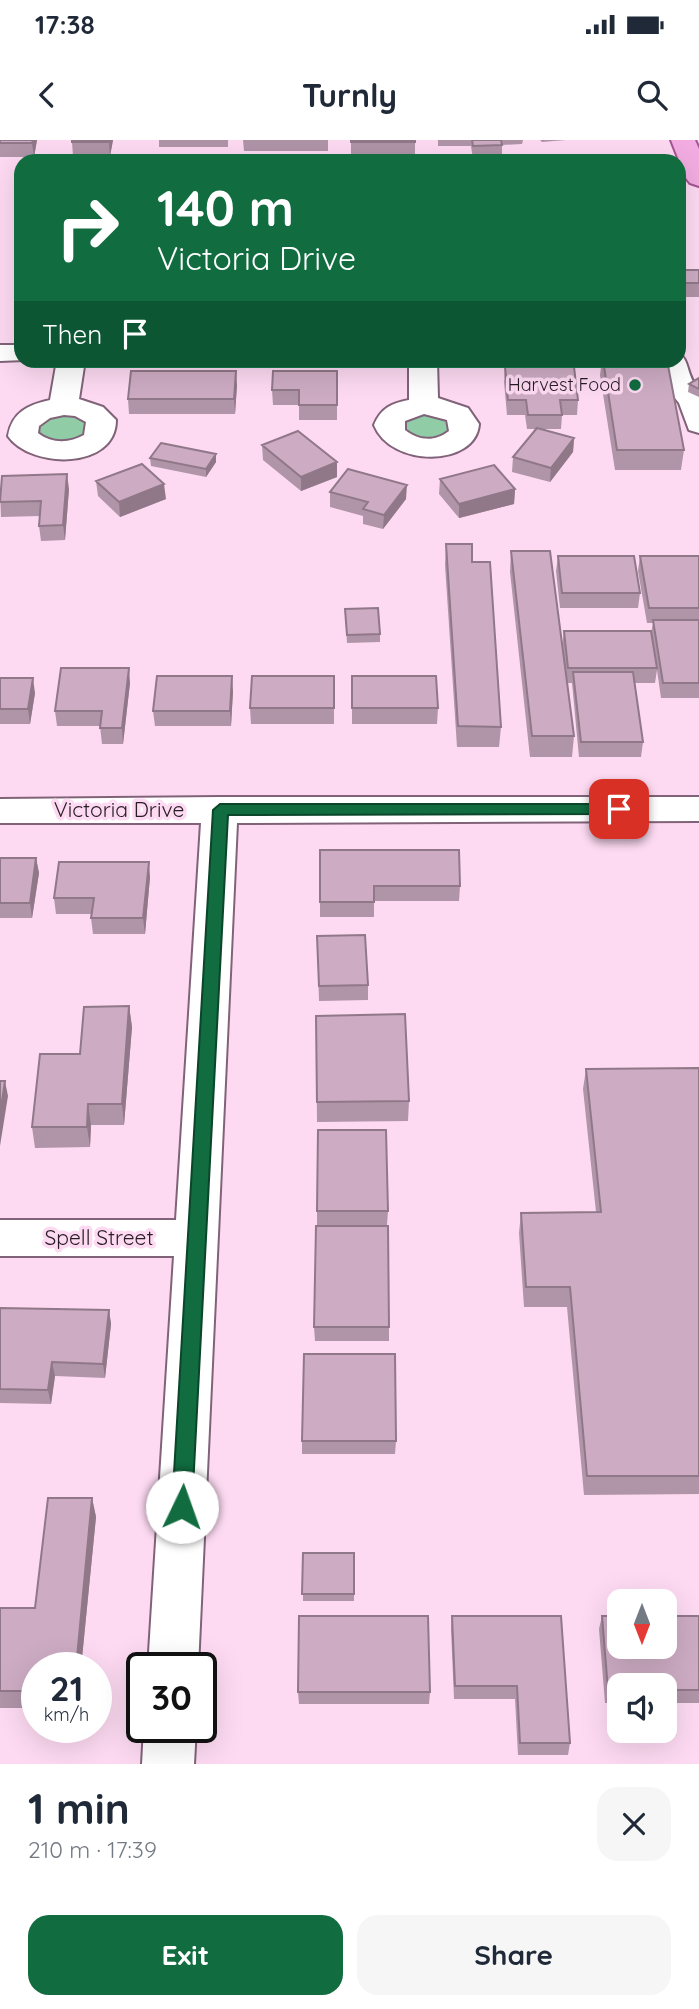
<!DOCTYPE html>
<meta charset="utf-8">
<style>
:root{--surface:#fff;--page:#f6f6f7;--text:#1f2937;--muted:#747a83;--accent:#116c40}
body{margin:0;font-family:Quicksand,sans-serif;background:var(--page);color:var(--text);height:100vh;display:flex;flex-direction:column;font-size:26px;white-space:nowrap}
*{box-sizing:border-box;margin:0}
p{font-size:23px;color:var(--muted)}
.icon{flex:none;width:38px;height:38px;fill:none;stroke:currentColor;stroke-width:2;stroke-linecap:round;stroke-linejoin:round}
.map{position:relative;height:1624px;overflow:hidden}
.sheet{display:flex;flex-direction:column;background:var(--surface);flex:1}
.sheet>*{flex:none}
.top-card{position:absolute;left:14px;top:14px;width:672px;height:214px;border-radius:21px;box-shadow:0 7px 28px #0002;background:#116c40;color:#fff;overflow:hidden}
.needle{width:46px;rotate:180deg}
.controls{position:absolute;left:607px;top:1449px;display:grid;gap:14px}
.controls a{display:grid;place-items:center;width:70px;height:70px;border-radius:14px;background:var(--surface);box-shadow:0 7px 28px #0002;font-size:35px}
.speed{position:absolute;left:21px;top:1512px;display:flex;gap:14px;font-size:35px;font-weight:700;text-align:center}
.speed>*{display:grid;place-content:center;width:91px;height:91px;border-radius:50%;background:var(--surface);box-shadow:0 7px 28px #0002;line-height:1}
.speed small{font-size:18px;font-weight:400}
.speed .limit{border:4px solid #111;border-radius:10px;background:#fff;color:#111}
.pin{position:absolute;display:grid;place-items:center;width:60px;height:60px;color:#fff;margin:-30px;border-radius:14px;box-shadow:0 4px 10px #0006}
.me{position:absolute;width:77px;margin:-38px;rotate:3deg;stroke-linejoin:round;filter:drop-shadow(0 0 5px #0008)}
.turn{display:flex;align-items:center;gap:24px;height:147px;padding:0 28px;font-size:32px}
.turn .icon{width:91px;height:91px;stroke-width:2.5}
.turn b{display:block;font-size:49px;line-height:60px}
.then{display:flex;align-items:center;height:66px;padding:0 28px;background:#0003;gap:14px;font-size:26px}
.round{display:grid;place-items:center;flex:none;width:74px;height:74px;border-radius:21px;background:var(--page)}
.head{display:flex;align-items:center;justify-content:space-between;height:119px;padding:0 28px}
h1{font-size:42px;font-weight:700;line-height:52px}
.primary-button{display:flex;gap:14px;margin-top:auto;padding:14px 28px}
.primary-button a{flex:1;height:80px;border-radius:21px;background:var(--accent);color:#fff;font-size:28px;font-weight:700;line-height:80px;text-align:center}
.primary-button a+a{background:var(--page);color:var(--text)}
.status{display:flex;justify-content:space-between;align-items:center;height:49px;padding:0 35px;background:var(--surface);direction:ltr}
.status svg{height:19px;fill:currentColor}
header{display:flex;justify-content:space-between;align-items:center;height:91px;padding:0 28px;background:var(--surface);font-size:32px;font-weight:700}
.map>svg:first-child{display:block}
.green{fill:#90cca6}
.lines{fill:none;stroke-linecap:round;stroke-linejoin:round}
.minor-casing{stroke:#816379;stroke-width:4}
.major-casing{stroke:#a55592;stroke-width:4}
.minor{fill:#fff;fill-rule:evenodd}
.major{fill:#f2ace1;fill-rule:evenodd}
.wall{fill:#b094a8}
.shaded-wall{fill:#907888}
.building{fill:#cdacc3;stroke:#907888;stroke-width:2}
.route{fill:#116c40;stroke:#0b462a;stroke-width:2}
.poi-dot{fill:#116c40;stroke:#fddaf2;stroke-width:2.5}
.labels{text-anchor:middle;stroke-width:7;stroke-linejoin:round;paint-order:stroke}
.far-poi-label{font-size:18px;fill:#281c25;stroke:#fddaf2;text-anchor:end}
.street-label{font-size:21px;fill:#281c25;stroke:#fddaf2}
</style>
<div class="status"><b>17:38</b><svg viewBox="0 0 49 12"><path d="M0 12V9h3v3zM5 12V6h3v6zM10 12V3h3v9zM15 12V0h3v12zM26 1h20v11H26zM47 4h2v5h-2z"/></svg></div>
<header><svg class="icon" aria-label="back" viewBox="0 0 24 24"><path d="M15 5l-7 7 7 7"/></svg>Turnly<svg class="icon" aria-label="search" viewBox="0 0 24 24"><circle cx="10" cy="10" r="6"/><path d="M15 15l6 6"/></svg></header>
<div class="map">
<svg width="699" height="1624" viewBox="0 0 699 1624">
<rect width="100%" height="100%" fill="#fddaf2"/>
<path class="green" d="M416 272 448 279 450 293 427 301 404 294 402 279Z
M72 274 88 283V292C69 306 56 305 37 294V284L56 275Z"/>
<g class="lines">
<defs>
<path id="minor" d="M0 205H21V220H25L0 221Z
M679 213C690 221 686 236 699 250V293L689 290 679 263 661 241 658 220H679Z
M57 220H85L79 259 103 267 116 280C116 330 31 329 8 296 12 272 28 265 50 260ZM64 275 75 276 86 282 84 295C70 303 52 304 38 293L39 286 50 278Z
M409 220H437L438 258 468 268 479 284C476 327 391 328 374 285 381 268 392 263 409 260ZM424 274 447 280 449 291C435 302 419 301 405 290V281Z
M220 657H699V681L237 683 198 1528H148L174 1116H0V1080H176L201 683H0V659Z
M144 1587H196L194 1624H142Z"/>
<path id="major" d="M671 0H695L699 9V46L690 43 686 38Z"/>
</defs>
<use href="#minor" class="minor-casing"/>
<use href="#major" class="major-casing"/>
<use href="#minor" class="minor"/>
<use href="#major" class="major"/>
</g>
<path class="wall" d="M0 0H37L34 17H0Z
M113 0 110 16H73L72 2Z
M159 0H228V7H159Z
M243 0H328V11H244Z
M351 0H415V16H351Z
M438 0H523L522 4 502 5V19H473L471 6H438Z
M540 0H566L542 2Z
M679 130H699V157H679Z
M602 220H667L684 310 681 330H615L600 235Z
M505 227 578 260 577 275H562L561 289H543L574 298 573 312 550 342 512 332 513 317 535 289H527L525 275H507L504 242Z
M337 231V280H299V265H273L272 250Z
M699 238V257L688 252 689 244Z
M237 245 235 274H129L128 259Z
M262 305 337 322V337L301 351 263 320Z
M150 318 216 322 206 337 151 326Z
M440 339 515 349 514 364 459 378 439 354Z
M96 341 166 359 120 377 98 356Z
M69 349 65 400 41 401 39 386 40 376 1 377 0 350Z
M330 352 406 359 383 389 363 384V376L330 367Z
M446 404 472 422 501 587 499 607H457L445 425Z
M511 411 562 506 564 491 651 493 653 483H647L638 431 640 416H699V558H661L657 530 655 543H634L643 602 641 617H579L572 543H567L574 596 572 617H530L510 432Z
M558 416 640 453 638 468H560L556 431Z
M345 469 380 494V502L347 503Z
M334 536V584H251L250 568Z
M352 536 438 568 437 584H352Z
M0 538 35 553 30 584H0Z
M130 543 123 604H102L100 586H57L55 571Z
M233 551 231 586H155L153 571Z
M320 710 460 746 459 761H374V777H320Z
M0 718H36L39 733 32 778H0Z
M150 737 145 794H93L91 778 92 774H56L54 758Z
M317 796 368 845V860L319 861Z
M129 866 132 887 124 985H91L90 1007 35 1008 32 987 80 914Z
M316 876 409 961 408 981 317 982Z
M699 928V1354L584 1355 567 1167H524L519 1093 521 1073 596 1072 583 949 586 929Z
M317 1071H388L387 1085H317Z
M0 1168 109 1170 111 1184 105 1238 55 1236 51 1264 0 1263Z
M314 1187H389V1201H315Z
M302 1301H396L395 1314H302Z
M92 1358 96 1377 81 1528H37V1568H0V1468H35Z
M303 1413H354V1461H303Z
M452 1476 570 1603 568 1615H518L515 1559H454L451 1489Z
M602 1476H699V1563H665V1545H620V1563H605L599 1489Z
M298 1552H430L429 1564H299Z"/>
<path class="shaded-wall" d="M33 0H37L34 17 32 3Z
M110 0H113L110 16 109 2Z
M236 231 237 245 235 274 234 259Z
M574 298 573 312 550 342 551 328Z
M216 314V322L206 337V329Z
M337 322V337L301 351V337Z
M67 334 69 349 65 400 63 385Z
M164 344 166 359 120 377 119 362Z
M407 345 406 359 383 389 384 375Z
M515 349 514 364 459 378V364Z
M129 528 130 543 123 604 122 588Z
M232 536 233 551 231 586 230 571Z
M33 538 35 553 30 584 28 569Z
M36 718 39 733 32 778 30 763Z
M149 722 150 737 145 794 143 778Z
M129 866 132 887 124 985 122 964Z
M5 941 8 956 0 1006V974Z
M88 964 91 985 90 1007 87 987Z
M109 1170 111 1184 105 1238 103 1224Z
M52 1222 55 1236 51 1264 48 1250Z
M92 1358 96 1377 81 1528H76Z"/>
<path class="building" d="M0 0H33L32 3H0Z
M72 0H110L109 2H72Z
M351 0H415V2H351Z
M472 0H501L502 5 473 6Z
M293 18H330V21H293Z
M679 130H699V143H679Z
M603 220H667L684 310H617Z
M505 227H574L578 260H560L562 275H528L526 260H508Z
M131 231H236L234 259H128Z
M273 231H337V265H299V250H272Z
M699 238V249L689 244Z
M537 288 574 298 551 328 513 317Z
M298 291 337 322 301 337 262 305Z
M161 303 216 314 206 329 150 318Z
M142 324 164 344 119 362 96 341Z
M494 325 515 349 459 364 440 339Z
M348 329 407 345 384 375 363 369 368 362 330 352Z
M67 334 63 385 39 386 41 361 0 362 2 336Z
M446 404H472V422H490L501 587 458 586Z
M511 411H550L574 596H532Z
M558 416H634L640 453H562Z
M640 416H699V468H649Z
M378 468 380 494 347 495 345 469Z
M653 480H699V543H663Z
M564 491H651L657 528H568Z
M61 528H129L122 588H100L102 571H55Z
M573 532H633L643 602H581Z
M157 536H232L230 571H153Z
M252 536H334V568H250Z
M352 536H436L438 568H352Z
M0 538H33L28 569H0Z
M320 710H459L460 746H374V762H320Z
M0 718H36L30 763H0Z
M59 722H149L143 778H91L94 758H54Z
M365 795 368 845 319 846 317 796Z
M129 866 122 964H88L87 987H32L40 914H80L84 867Z
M405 874 409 961 317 962 316 876Z
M699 928V1336H587L570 1147H526L521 1073 601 1072 586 929Z
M0 941H5L0 974Z
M318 990H386L388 1071H317Z
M316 1086H388L389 1187H314Z
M0 1168 109 1170 103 1224 52 1222 48 1250 0 1249Z
M304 1214H395L396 1301H302Z
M48 1358H92L76 1528H37V1551H0V1468H35Z
M303 1413H354V1454H302Z
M299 1476H428L430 1552H298Z
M452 1476H561L570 1603H520L517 1546H455Z
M602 1476H620V1507H665V1476H699V1550H665V1545H620V1550H608Z"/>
<path class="route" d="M220 664H619L626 669 619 674 228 675 192 1367 189 1373 182 1376 175 1373 172 1367 213 670Z"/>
<circle class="poi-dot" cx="635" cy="245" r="7"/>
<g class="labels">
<g class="far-poi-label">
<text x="621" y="251">Harvest Food</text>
</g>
<g class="street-label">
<text x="119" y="677">Victoria Drive</text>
<text x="99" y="1105">Spell Street</text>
</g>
</g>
</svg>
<div class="controls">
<a><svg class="needle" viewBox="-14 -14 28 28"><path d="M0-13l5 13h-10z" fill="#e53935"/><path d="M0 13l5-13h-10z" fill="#747a83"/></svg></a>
<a><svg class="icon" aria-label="sound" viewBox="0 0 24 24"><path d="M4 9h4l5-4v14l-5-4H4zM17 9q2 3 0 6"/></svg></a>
</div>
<div class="speed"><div>21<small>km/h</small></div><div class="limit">30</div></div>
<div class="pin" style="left:619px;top:669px;background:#d93025"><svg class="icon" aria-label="arrive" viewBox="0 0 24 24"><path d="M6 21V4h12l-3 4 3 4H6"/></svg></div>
<svg class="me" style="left:182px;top:1367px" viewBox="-20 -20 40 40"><circle r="19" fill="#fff"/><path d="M0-13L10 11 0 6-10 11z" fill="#116c40"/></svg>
<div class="top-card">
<div class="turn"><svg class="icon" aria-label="right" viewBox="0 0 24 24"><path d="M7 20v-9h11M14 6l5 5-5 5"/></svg><div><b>140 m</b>Victoria Drive</div></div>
<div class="then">Then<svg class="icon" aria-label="arrive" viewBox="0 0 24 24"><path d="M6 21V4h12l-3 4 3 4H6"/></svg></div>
</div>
</div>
<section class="sheet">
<div class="head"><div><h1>1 min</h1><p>210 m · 17:39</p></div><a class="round"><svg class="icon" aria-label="close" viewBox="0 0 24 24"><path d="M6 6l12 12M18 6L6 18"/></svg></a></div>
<div class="primary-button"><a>Exit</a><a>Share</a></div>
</section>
